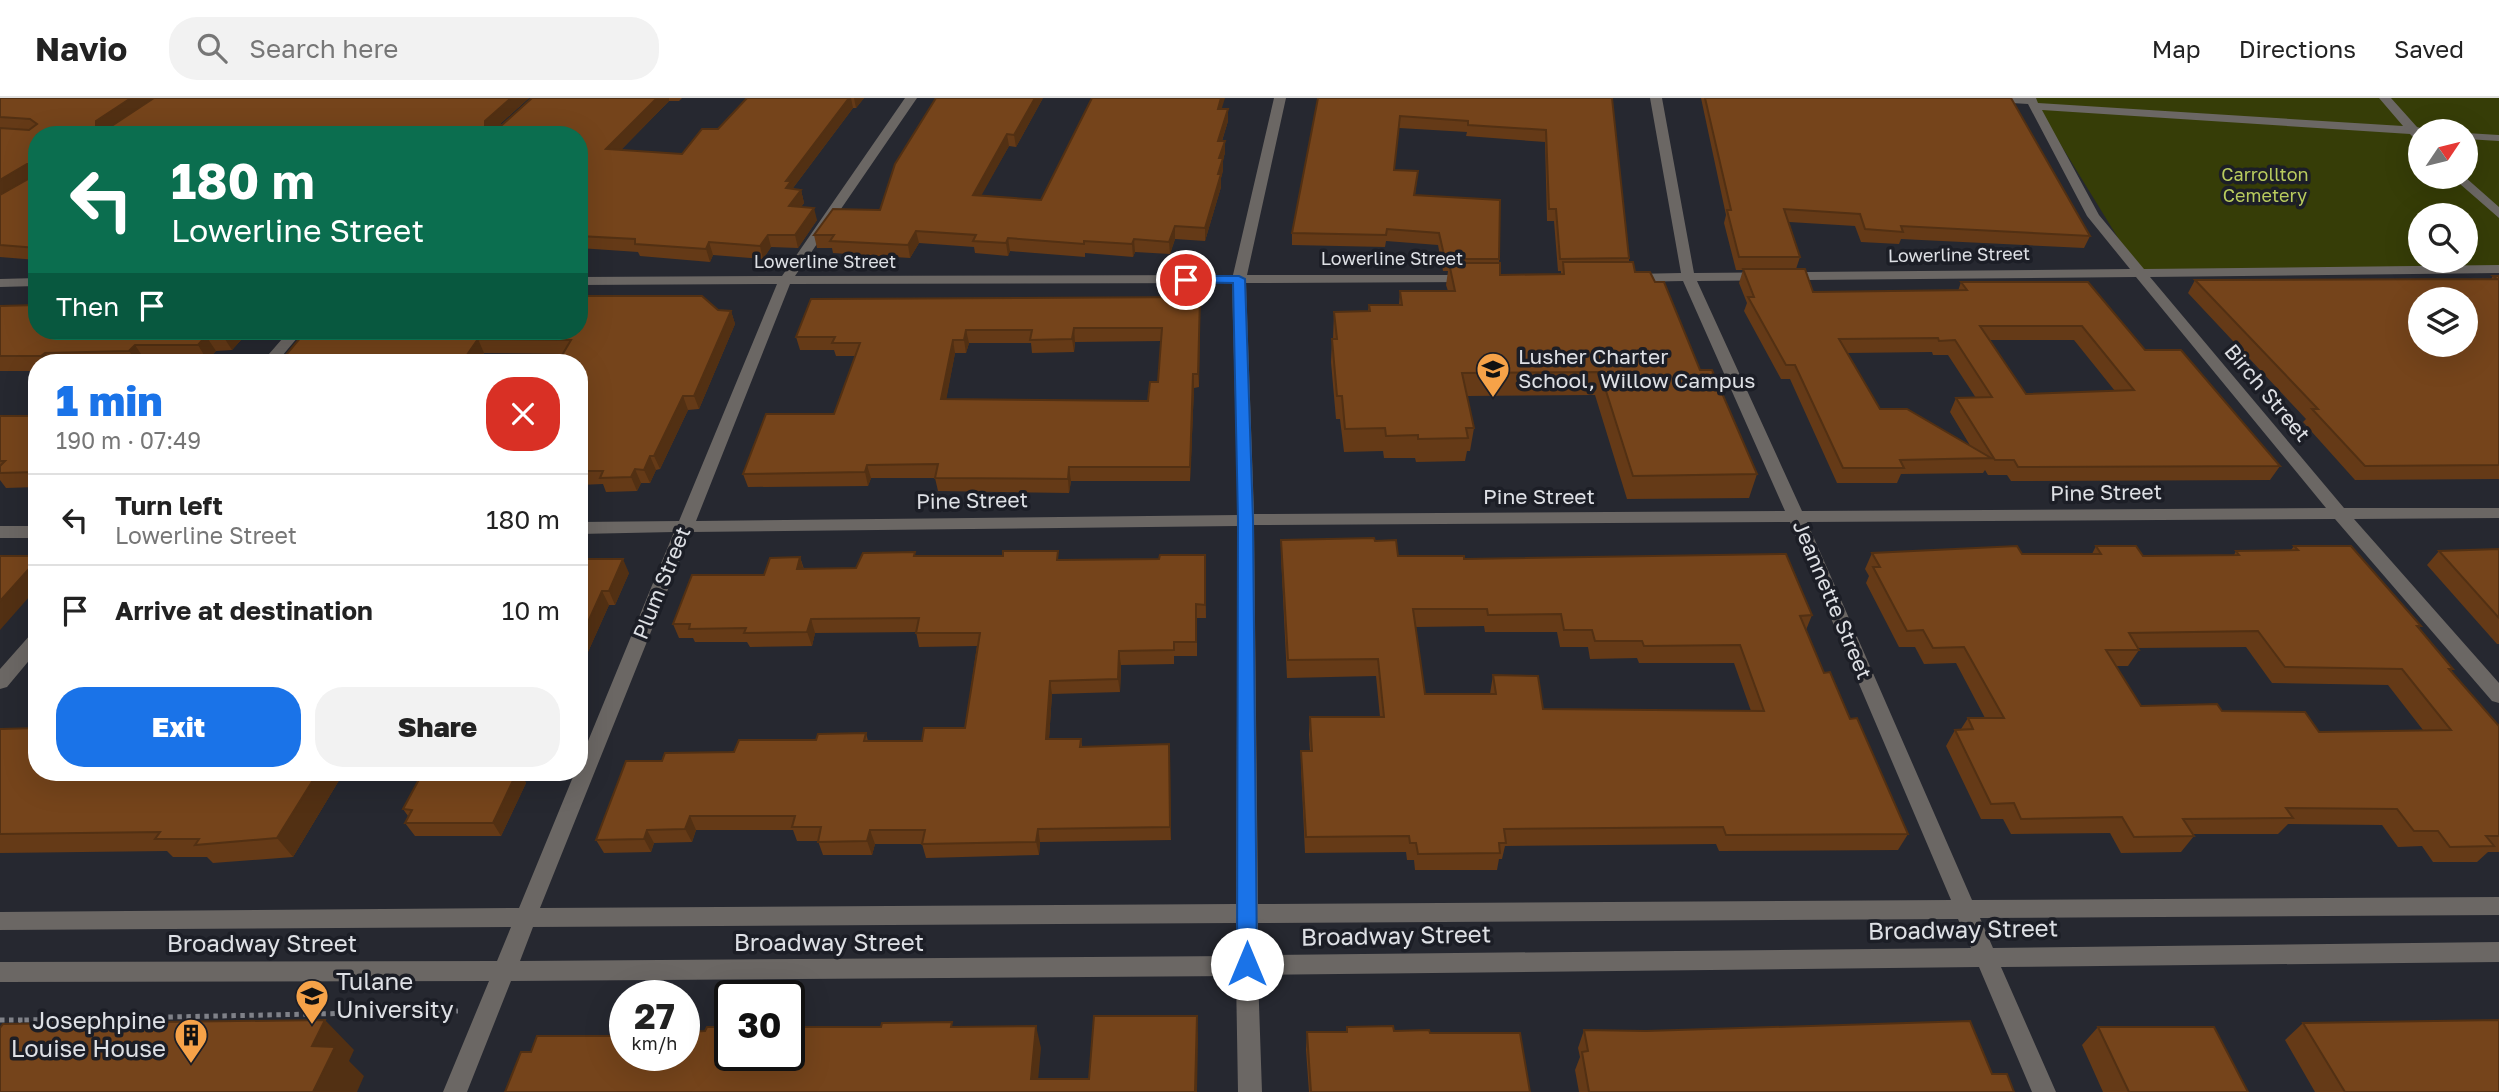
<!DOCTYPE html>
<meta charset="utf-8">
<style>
:root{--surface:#fff;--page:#f2f2f2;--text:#222;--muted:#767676;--line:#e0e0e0;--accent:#1a73e8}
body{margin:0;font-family:"Golos Text",sans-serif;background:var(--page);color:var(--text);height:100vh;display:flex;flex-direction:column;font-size:26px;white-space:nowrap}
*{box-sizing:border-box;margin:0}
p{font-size:23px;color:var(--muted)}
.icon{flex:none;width:38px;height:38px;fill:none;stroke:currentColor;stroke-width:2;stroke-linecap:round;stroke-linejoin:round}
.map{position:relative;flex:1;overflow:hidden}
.sheet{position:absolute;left:28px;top:256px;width:560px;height:427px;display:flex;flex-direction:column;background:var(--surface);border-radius:28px;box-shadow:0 7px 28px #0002}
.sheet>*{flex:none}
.hud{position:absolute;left:28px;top:28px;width:560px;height:214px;border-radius:28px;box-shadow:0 7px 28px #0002;background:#0b6e4f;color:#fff;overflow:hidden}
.needle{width:46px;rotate:55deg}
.controls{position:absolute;left:2408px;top:21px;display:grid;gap:14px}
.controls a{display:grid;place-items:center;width:70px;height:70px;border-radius:50%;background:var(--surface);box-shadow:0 7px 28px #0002;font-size:35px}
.speed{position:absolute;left:609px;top:882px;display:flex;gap:14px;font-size:35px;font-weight:700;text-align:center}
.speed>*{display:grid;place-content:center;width:91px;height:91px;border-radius:50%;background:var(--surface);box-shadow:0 7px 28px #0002;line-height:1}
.speed small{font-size:18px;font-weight:400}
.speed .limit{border:4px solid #111;border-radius:10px;background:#fff;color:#111}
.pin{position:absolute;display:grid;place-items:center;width:60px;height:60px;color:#fff;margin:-30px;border:4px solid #fff;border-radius:50%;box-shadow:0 2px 7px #0007}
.me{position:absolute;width:77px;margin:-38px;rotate:0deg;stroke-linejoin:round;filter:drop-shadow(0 0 5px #0008)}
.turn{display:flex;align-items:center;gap:24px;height:147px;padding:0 28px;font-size:32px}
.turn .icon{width:91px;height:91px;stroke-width:2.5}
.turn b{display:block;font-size:49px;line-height:60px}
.then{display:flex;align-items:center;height:66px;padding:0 28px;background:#0003;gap:14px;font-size:26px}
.round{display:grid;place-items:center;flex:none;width:74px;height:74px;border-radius:28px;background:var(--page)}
.head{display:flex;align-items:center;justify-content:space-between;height:119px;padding:0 28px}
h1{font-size:42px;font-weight:800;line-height:52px;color:var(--accent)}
.primary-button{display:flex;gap:14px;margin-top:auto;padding:14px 28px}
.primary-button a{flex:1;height:80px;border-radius:28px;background:var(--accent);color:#fff;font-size:28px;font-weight:800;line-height:80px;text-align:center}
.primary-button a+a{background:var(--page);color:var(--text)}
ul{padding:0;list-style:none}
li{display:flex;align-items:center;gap:21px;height:91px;padding:0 28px;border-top:2px solid var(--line)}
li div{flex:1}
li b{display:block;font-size:26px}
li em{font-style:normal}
header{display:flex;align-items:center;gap:42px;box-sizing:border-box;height:98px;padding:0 35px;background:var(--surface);border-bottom:2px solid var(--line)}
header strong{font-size:33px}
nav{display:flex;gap:38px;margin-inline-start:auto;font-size:24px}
.search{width:490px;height:63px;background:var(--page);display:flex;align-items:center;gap:18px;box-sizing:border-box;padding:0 24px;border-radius:28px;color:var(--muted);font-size:26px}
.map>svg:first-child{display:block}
.green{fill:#363d07;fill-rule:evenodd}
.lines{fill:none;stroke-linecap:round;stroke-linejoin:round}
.path{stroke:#7f8188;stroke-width:5;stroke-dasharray:4.5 4.5;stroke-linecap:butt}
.minor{fill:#6b6764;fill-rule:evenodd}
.wall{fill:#653a17;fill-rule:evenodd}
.shaded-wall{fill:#523013}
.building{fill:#75441b;stroke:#523013;stroke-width:2;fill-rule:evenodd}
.route{fill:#1a73e8;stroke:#114b97;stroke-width:2}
.labels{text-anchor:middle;stroke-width:7;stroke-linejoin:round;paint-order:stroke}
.far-park-label{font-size:18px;fill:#b9cc5e;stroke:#1c1e26}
.far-street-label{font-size:18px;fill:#dee0e5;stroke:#1c1e26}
.poi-label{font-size:21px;fill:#dee0e5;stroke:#1c1e26;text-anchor:start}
.street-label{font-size:21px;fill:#dee0e5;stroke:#1c1e26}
.near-street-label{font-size:24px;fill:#dee0e5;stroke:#1c1e26}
.near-poi-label{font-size:24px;fill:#dee0e5;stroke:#1c1e26;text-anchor:start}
</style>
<header>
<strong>Navio</strong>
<div class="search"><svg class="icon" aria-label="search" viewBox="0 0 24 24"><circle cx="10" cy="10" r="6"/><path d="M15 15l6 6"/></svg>Search here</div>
<nav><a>Map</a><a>Directions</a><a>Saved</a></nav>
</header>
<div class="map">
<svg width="2499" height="994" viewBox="0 0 2499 994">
<rect width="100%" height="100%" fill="#262830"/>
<path class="green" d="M2032 0H2499V174H2139ZM2420 33H2466V79H2420ZM2420 117H2466V163H2420Z"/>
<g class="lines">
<path class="path" d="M0 922H23
M19 929 24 922 458 913"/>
<path class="minor" d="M905 0H917L795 178 1233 177 1274 0H1286L1247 177H1475L1477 180 1470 184 1246 185 1254 416 1785 413 1683 183 1631 184 1624 180 1631 176 1681 175 1650 0H1662L1694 175 2130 171 2087 118 2028 6 1979 3 1973 0H2036L2038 5 2403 28 2379 0H2391L2417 29 2424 31 2426 33H2420V40L2413 39 2410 36 2042 12 2099 117 2144 171 2499 167V175L2150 179 2344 410H2499V420L2354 421 2499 585V605L2492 603 2335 421 1807 424 1972 802 2499 799V817L1980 820 1993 850 2499 844V864L2001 869 2056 994H2032L1979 869 1258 877 1262 994H1238L1236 878 511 883 467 994H443L489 883 0 884V864L497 863 511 829 0 832V814L519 810 575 674H579V665L674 434 579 436V424L679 423 777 186 579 187V179L782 178ZM2136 179 2326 410 1802 413 1697 183ZM1232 185 1238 417 696 423 790 186ZM1790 424 1951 802 1258 806 1254 427ZM1238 428 1236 806 540 810 691 434ZM1958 821 1971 850 1258 857V825ZM1236 825V858L520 863 533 829Z
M2466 35 2499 37V43L2466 41Z
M2452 79H2465L2499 109V120Z
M37 180V188L0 189V181Z
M289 233H303L277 264H262Z
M0 428H37V440H0Z
M37 534V553L7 589 0 591V571L31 536Z"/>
</g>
<path class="wall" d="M0 0H529L499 27H502L532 0H682L679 3H669L621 52 682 56 718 31 747 0H864L856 10H853L793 90 794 91 801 92 804 105 801 109 817 122 798 150 771 149 763 161 713 157 710 164 640 158 638 154 579 150V37H37V162L0 159Z
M1043 0 1016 49 1009 48 981 97 1041 102 1222 11H1228V23L1222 43 1225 55 1223 61V72L1221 80V89L1205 143 1175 141 1170 156 1135 154 1133 159 1085 155V159L1010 153 1008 158 975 155 974 149 919 145 910 160 833 155 832 150H817L814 137 880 112Z
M1318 0H1612L1629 160V164L1700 272 1757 376 1749 400 1627 401 1595 297 1467 298 1474 330 1470 353H1467L1465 363 1416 364 1415 360H1384L1383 353 1344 354 1340 321H1336L1331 264 1332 241H1333L1334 214 1368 213 1369 207H1399L1400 193H1448L1446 187 1448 173H1443L1438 147 1386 143 1385 149 1292 147V135ZM1399 30 1467 34 1466 38 1545 44 1547 123H1554L1558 173H1561V176L1500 177 1499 161 1415 97 1418 73 1394 72Z
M1701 0H2011L2090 138 2084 150 1901 141 1899 146 1861 144 1855 128 1789 124 1800 159 1796 171 1813 194 1958 193 1961 184H2088L2145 252 2280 368 2270 382 2011 383 2007 377H1988L1985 372 1983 375 1901 376 1897 385H1837L1790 281H1781L1744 213 1747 205 1739 185 1743 172H1736L1724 125 1726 117ZM1990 242H2074L2115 293 2026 296ZM1932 254 1933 257H1948L1976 300H1956L1950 314 1971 349 1880 311 1847 255Z
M2493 178H2499V381L2355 382 2303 324 2306 321 2188 195 2195 182 2491 181Z
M1200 199 1199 289 1194 290 1190 383H1071L1069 395 938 393 935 380H871L868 388 748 389 743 376 834 316 855 258H836L834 252H800L796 239ZM1162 243 1158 284 1148 303 946 301 955 255H966L969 245H1031L1032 255 1074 254 1075 244Z
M0 208 37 233H249L232 252 216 253 207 262H145L143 264H37V273H0Z
M718 212 731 213 735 226 699 311 688 312 660 371 656 372 650 385H641L637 393 606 394 603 386 579 387V264L563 256 484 255 478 264H280Z
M0 318H37V389L6 390 0 382Z
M1281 442 1375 443 1398 458 1464 461 1812 517 1806 532 1824 575 1850 621 1908 736 1898 752 1719 753 1716 746 1505 748 1502 761H1499L1497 772H1415L1414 762H1407L1406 754 1305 755 1301 670V653H1310L1309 636 1310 619H1380L1376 578 1287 580 1281 459ZM1484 528 1485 534H1557L1560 549H1588L1590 561 1637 560 1639 565H1734L1751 613 1543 611 1493 577 1490 596H1425L1416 529Z
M2096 448 2143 458 2234 457 2236 453 2291 452 2294 448 2421 528 2419 530 2453 571 2451 573 2499 628V754H2488L2477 764H2433L2422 748 2398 749 2382 727 2288 726 2278 736H2193L2194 738 2181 754 2121 755 2110 735 2011 736 2003 721H1981L1946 648 1955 632 1961 631 1968 620H1985L1956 565 1924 566 1915 549H1899L1866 485 1869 478 1865 471 1872 455 2092 456ZM2246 549 2272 585 2388 587 2423 632 2319 634 2222 613 2141 608 2116 568H2128L2139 552 2138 550Z
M2499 451V546H2497L2427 467 2439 453Z
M1205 457 1206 520H1197V558H1174V566L1121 567 1120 594 1052 596 1049 641H1081L1082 649 1169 646 1171 742 1040 744 1039 757 926 760 922 746H875L872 757H823L818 743H797L793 732H696L692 744 654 745 651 754 604 755 596 742 662 663 866 635 868 643H922L965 630 977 548 919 549 916 534 815 535 812 548 750 549 747 544H695L693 540H679L673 526 764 477 800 459 804 471 856 470 916 458 1059 462 1159 461Z
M579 461 629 475 615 507H609L579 574Z
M0 631 37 674H344L293 759 213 765 207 759H173L167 753 0 755Z
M520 674 526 685 501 738H415L405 725 408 718 403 711Z
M2303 925 2499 994H2315L2285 942Z
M2098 929 2248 994H2103L2082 947Z
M1584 932 1992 976 2014 994H1579L1575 972 1580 959 1578 950Z
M1394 933 1430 935 1530 994H1309L1306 952 1307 934Z"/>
<path class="shaded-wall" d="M131 0H155L104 35 96 27V23Z
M511 0H529L490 35 485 27V23Z
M657 0H669V3L610 63 606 51Z
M849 0H851L853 10 793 90 795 95 786 90V83Z
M854 0H864L856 10Z
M1035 0H1043L1016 49 1014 37Z
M1221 0H1225L1218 23V11Z
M1228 11V23L1218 55V43Z
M1007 36 1009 48 975 109 973 97Z
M1225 43V55L1223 61V72L1221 80V89L1205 143V130L1219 60Z
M27 66 36 78 0 99V82Z
M801 92 804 105 792 121 789 108Z
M814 110 817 122 798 150 795 137Z
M1175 128V141L1170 156 1169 144Z
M916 133 919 145 910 160 908 147Z
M768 137 771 149 763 161 760 148Z
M1008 140 1010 153 1008 158 1006 145Z
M1134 141 1135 154 1133 159 1132 146Z
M709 144 713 157 710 164 706 151Z
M1200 199V212L1199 289 1198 276Z
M731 213 735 226 699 311 694 298Z
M1074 230 1075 244 1074 254 1072 241Z
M966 232 969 245 966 255 964 242Z
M227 233H249L232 252 223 238Z
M206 238 216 253 207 262 198 247Z
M478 241 484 255 478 264H462Z
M953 242 955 255 944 314 941 301Z
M135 247 145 262 143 264H137L129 253Z
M45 255 52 264H46L41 258Z
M1193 276 1194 290 1190 383V369Z
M683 298 688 312 660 371 654 358Z
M650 358 656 372 650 385 644 372Z
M867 367 871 380 868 388 865 374Z
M1069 369 1071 383 1069 395 1068 381Z
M635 371 641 385 637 393 631 379Z
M800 459 804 473 797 471Z
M623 461 629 475 615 507 609 493Z
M37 462V490L0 532V503Z
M602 493 609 507 579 574V544Z
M811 521 815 535 812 548 807 534Z
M1119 553 1121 567 1120 594 1118 581Z
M1050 583 1052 596 1048 655 1046 641Z
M1169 646 1170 659 1171 742 1170 729Z
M318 674H344L293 759 277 740Z
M508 674H520L526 685 501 738 493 725Z
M690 718 696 732 692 744 685 731Z
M1038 731 1040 744 1039 757 1036 744Z
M647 732 654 745 651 754 644 741Z
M870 732 875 746 872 757 867 743Z
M1197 918 1198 940 1197 994H1195Z
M325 922 354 952 349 963 364 978 357 994H313L312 948Z
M1036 928 1041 950 1037 994 1031 981Z"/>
<path class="building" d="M0 0H131L96 23V27H113L154 0H511L485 23V27H502L532 0H657L606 51 682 56 702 31H718L747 0H849L786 83H791L786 90 801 92 789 108 814 110 795 137H768L760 148 709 144 706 151 635 146V141L579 138V37H37V150L0 147V97L30 80 31 66H27L0 82V30L29 32 37 26 30 21 0 19Z
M936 0H1035L1014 37 1007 36 973 97 1041 102 1092 0H1221L1218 11H1228L1218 43H1225L1219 60H1223L1218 76H1221L1205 130 1175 128 1169 144 1134 141 1132 146 1084 143V146L1008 140 1006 145 973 143 976 137 916 133 908 147 830 143 834 137H814L833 111 880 112 895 66Z
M1318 0H1612L1629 160 1560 161 1556 111H1549L1546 32 1468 27V23L1400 18 1394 72 1418 73 1414 97 1500 102 1499 161H1445L1439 135 1387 131 1386 137 1292 135Z
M1705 0H2011L2090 138 1901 128 1903 134 1865 131 1860 116 1784 111 1800 159H1739L1727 112H1731Z
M1563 164H1633L1635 174H1650L1655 184H1664L1700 272H1712L1757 376 1633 378 1600 274 1462 275 1474 330H1466L1468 340 1418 341V337L1386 338 1385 330 1345 331 1342 298H1337L1332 241H1337L1334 214 1370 213 1369 207H1402L1400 193H1455L1449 165H1500V177L1564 176Z
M1743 171H1805L1813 194 1967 192 1961 184H2088L2145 252H2181L2280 368 2018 369 2014 362H1995L1956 300 1992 299 1955 242 1939 243 1938 240 1839 241 1880 311H1907L1991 360 1900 362 1904 370H1843L1795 267H1786L1748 199H1754ZM1980 228H2082L2134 292 2026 296Z
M2493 178H2499V367L2365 368 2312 311H2318L2195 182 2497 181ZM2420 201H2466V247H2420Z
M579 198H702L718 212 731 213 694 298H683L654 358H650L644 372 635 371 631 379 600 380 603 373H579V264H558L571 242 478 241 462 264H280L306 233H579Z
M1200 199 1198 276H1193L1190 369H1069L1068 381 935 380 938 366 867 367 865 374 743 376 766 316H834L860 245H832L835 239H796L811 201ZM1074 230H1162L1158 284H1150L1148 303 941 301 953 242H964L966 232H1032L1030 242 1072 241Z
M37 207V233H227L223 238H206L198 247H135L129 253 45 255 41 258H0V208Z
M0 318H37V374L0 375V368L5 363H0Z
M1374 440 1375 443 1396 442 1398 458H1464V461L1786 456 1812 517 1800 518 1824 575 1830 574 1850 621 1857 620 1908 736 1726 737 1723 729 1504 731 1506 745H1499L1500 755 1418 756 1416 745H1410L1409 738 1306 739 1301 653H1312L1310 619H1384L1378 561 1288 562 1281 442ZM1413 511H1487L1488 517 1561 516 1564 532H1592L1595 543H1642L1644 548 1740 547 1764 613 1543 611 1538 578 1493 577 1496 596H1425Z
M2017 448 2022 456H2101L2096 448H2136L2143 458 2239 457 2236 453 2298 452 2294 448H2351L2421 528H2417L2453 571H2449L2499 628V738H2486L2494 748 2450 749 2438 733H2414L2397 711 2286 710 2293 720 2183 721 2194 738 2134 739 2122 719 2021 721 2014 705 1991 706 1955 632 1973 631 1968 620H2004L1964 549 1933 550 1923 532 1907 533 1873 469H1880L1872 455ZM2258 533 2285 569 2402 571 2451 632 2319 634 2305 614 2222 613 2217 606 2141 608 2106 552H2139L2129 535Z
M2499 451V520L2439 453Z
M1003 453H1058L1057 462 1159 461 1160 457H1205V507L1196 506V544H1174V552L1119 553 1118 581 1050 583 1046 641H1081L1080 649 1169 646 1170 729 1038 731 1036 744 922 746 925 732H870L867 743 818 744 821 729H792L795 718H690L685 731 647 732 644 741 596 742 626 663H662L665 655 734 654 739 642H816L818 636 866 635 864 643H922L924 630H965L980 535H916L919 520 811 521 807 534 744 535 746 530 689 531 690 526H673L692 477H764L770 460 800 459 797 471 856 470 863 455 915 454 914 458H1003Z
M0 458H37V462L0 503Z
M579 461H623L609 493H602L579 544Z
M37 630V674H318L277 740 195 747 199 741H155L160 734 0 736V631Z
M423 674H517L493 725H405L412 712 403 711Z
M1094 918H1197L1195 994H505L521 954H531L537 938H625V957H684V934L705 933 707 929H730V957H789V929H881L882 925 952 924 951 929 1036 928 1031 981H1089Z
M325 922 312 948 335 949 313 994H0V930L3 926Z
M2499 922V994H2345L2303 925Z
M1970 923 1992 976H2007L2014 994H1589L1582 954 1588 953 1584 932 1646 933Z
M1393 928 1394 933 1429 932 1430 935H1520L1530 994H1311L1307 934H1347V929Z
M2098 929H2214L2248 994H2129Z"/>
<path class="route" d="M1186 178H1239L1245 181 1253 422 1257 866 1254 872 1247 875 1240 872 1237 866 1238 422 1233 185 1182 184V179Z"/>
<defs>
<symbol id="school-pin" viewBox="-11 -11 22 30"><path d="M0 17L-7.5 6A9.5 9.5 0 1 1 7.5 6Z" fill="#f6a248" stroke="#1c1e26"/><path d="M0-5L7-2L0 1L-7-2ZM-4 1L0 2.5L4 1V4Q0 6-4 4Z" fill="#111"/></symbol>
<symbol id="university-pin" viewBox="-11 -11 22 30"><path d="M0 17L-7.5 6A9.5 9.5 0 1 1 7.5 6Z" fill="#f6a248" stroke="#1c1e26"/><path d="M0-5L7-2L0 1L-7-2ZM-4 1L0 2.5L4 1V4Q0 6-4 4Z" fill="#111"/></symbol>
<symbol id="building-pin" viewBox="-11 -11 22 30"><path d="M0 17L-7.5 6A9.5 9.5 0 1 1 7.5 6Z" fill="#f6a248" stroke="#1c1e26"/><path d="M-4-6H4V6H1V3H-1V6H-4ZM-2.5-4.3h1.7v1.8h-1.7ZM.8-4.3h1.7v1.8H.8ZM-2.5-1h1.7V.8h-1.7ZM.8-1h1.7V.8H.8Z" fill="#111"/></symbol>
</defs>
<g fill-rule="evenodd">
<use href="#school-pin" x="1474" y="252" width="38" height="52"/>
<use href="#university-pin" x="293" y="879" width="38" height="52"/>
<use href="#building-pin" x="172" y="918" width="38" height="52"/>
</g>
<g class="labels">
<g class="far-park-label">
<text x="2265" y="83">Carrollton<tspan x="2265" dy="21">Cemetery</tspan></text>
</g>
<g class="far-street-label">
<text transform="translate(1959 157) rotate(-1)" y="6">Lowerline Street</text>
<text x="1392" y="167">Lowerline Street</text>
<text x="825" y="170">Lowerline Street</text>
</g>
<g class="poi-label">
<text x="1518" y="266">Lusher Charter<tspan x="1518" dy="24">School, Willow Campus</tspan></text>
</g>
<g class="street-label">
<text transform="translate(2267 295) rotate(50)" y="7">Birch Street</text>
<text transform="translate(2106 395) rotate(-1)" y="7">Pine Street</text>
<text x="1539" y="406">Pine Street</text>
<text transform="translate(972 403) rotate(-1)" y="7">Pine Street</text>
<text transform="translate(662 485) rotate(-68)" y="7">Plum Street</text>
<text transform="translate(1832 502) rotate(67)" y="7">Jeannette Street</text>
</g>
<g class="near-street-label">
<text transform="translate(1963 832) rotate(-1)" y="8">Broadway Street</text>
<text transform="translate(1396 838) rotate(-1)" y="8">Broadway Street</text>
<text x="829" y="853">Broadway Street</text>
<text x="262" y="854">Broadway Street</text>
</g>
<g class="near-poi-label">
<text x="336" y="892">Tulane<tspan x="336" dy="28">University</tspan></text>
<text x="166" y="931" text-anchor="end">Josephpine<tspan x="166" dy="28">Louise House</tspan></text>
</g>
</g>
</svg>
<div class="controls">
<a><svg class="needle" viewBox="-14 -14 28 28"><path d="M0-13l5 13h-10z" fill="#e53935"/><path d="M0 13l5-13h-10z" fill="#767676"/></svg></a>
<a><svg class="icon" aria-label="search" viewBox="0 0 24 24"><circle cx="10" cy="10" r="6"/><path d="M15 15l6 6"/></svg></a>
<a><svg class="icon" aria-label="layers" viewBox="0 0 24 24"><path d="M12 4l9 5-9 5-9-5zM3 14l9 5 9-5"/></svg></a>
</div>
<div class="speed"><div>27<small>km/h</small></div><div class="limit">30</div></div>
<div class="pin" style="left:1186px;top:182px;background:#d93025"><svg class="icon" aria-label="arrive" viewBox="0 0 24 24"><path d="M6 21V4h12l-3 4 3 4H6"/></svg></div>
<svg class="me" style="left:1247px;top:866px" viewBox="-20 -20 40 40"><circle r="19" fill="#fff"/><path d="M0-13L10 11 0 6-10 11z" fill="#1a73e8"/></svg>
<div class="hud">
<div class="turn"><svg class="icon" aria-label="left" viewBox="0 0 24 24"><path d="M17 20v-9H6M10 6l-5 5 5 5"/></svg><div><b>180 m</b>Lowerline Street</div></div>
<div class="then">Then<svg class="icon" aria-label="arrive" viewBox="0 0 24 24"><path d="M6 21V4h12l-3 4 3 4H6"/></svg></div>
</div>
<section class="sheet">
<div class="head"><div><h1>1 min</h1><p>190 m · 07:49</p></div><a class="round" style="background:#d93025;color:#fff"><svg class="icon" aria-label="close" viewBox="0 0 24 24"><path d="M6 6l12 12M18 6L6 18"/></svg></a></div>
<ul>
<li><svg class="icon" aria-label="left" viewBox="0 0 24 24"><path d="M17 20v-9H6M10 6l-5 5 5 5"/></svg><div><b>Turn left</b><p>Lowerline Street</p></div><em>180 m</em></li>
<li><svg class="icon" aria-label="arrive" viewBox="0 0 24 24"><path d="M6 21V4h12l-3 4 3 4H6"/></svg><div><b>Arrive at destination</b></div><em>10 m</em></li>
</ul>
<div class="primary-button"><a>Exit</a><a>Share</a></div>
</section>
</div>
